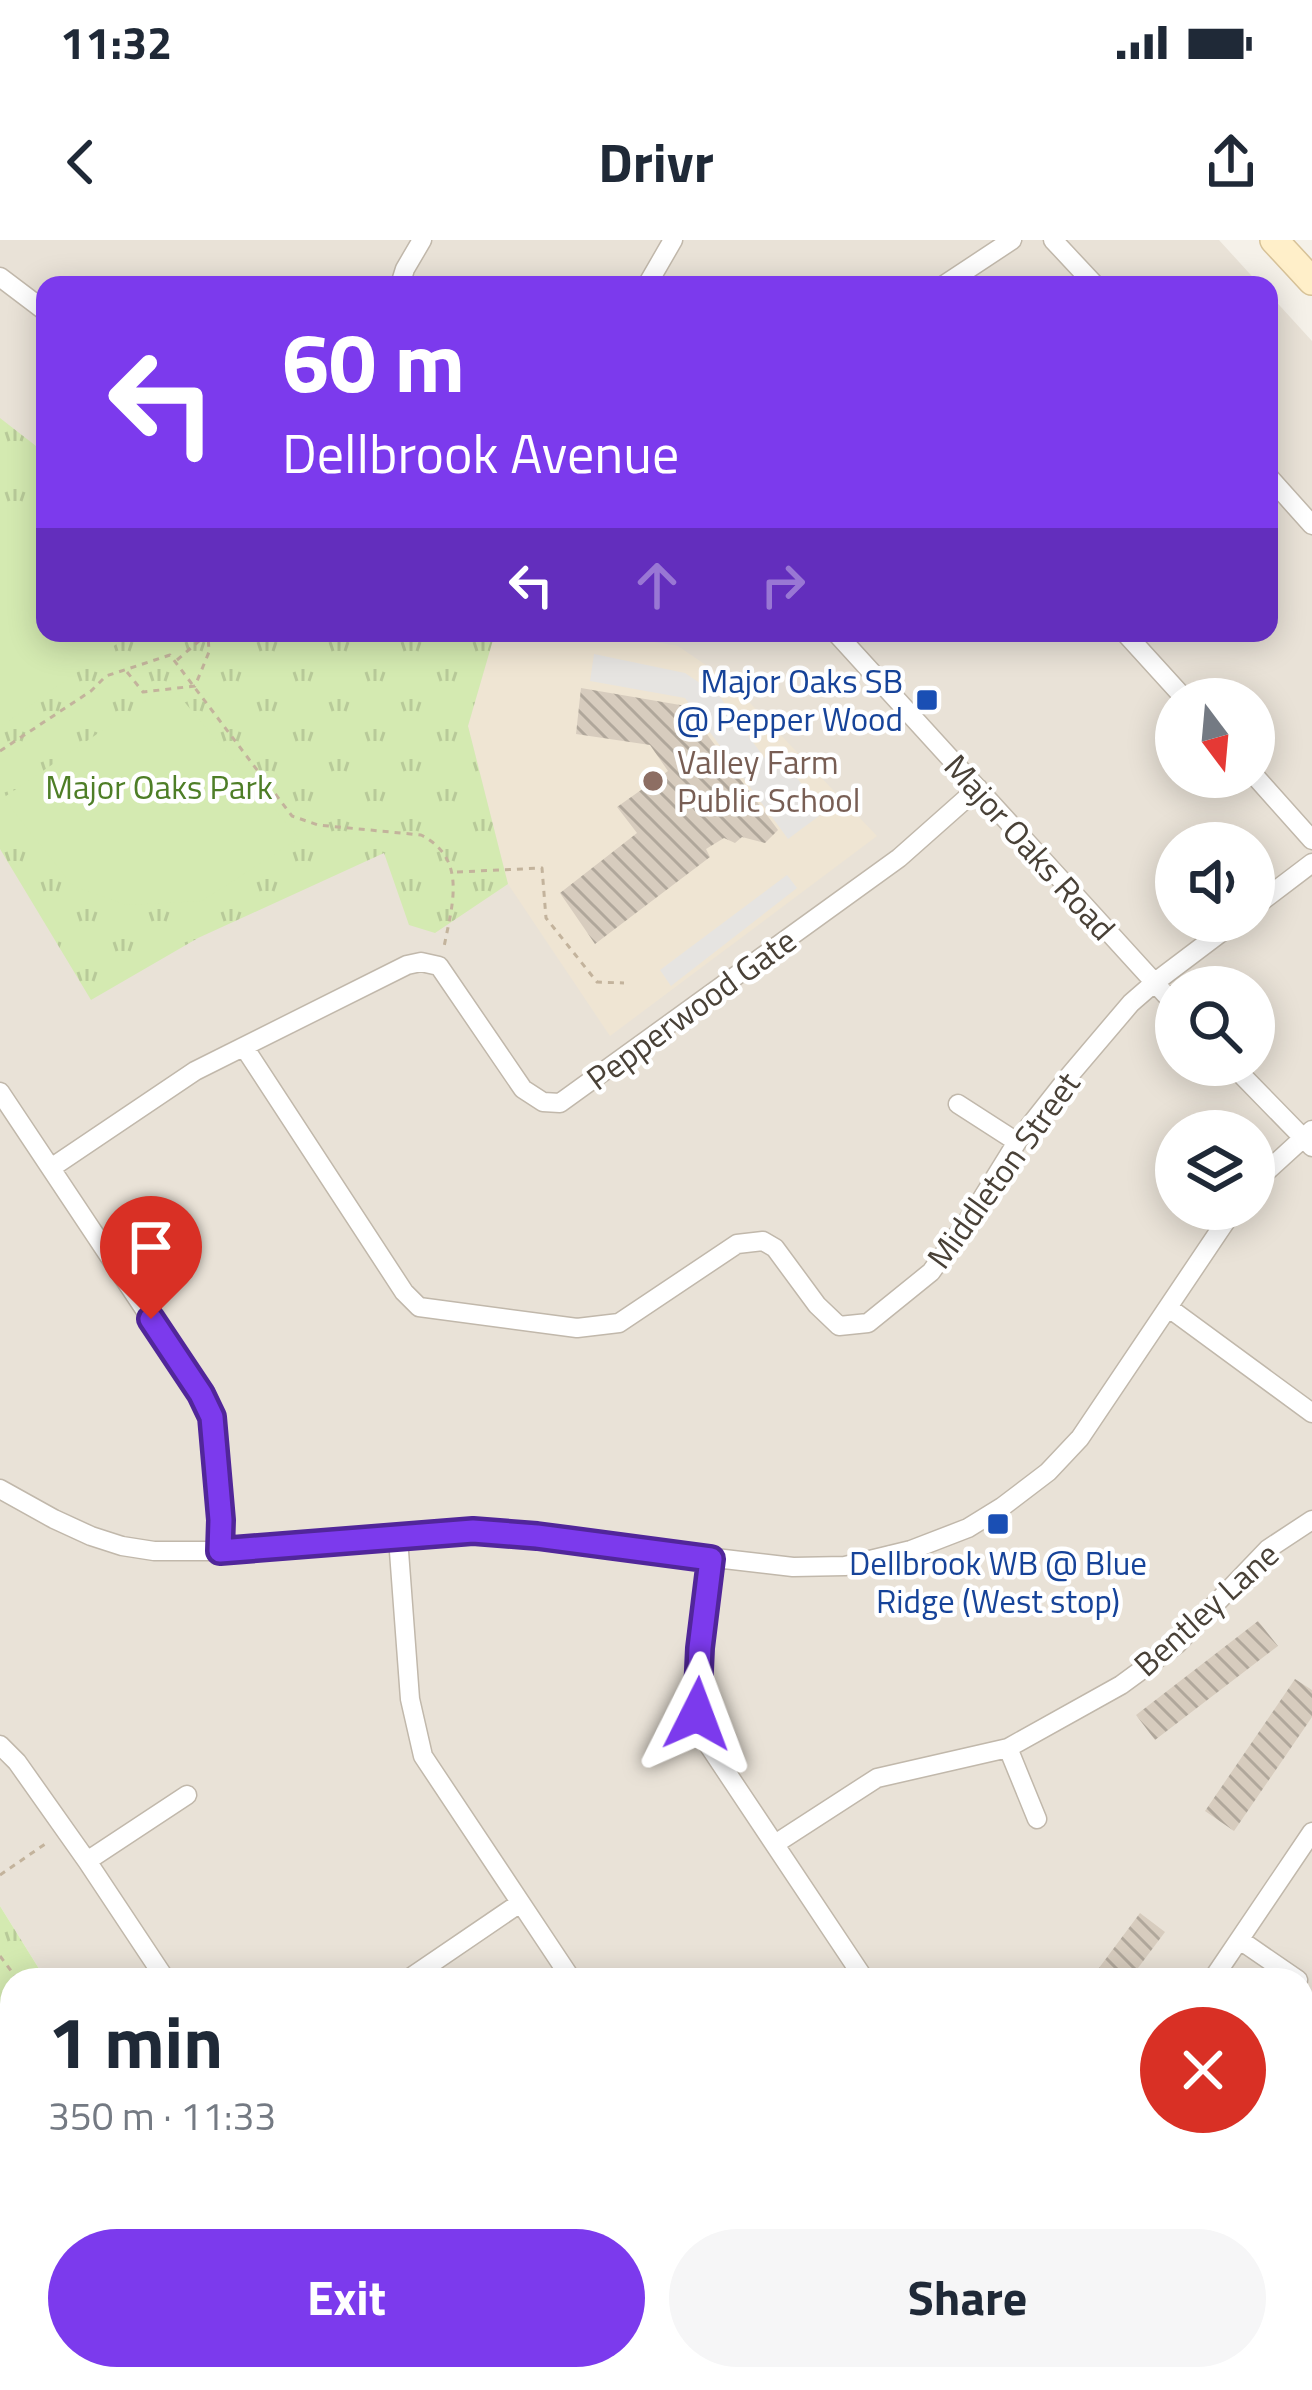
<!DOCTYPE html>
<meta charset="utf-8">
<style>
:root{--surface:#fff;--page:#f6f6f7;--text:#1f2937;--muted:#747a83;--accent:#7c3aed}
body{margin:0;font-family:"Titillium Web",sans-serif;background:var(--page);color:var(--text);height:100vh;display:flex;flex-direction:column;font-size:45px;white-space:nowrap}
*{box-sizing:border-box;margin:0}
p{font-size:39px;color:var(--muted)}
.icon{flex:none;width:66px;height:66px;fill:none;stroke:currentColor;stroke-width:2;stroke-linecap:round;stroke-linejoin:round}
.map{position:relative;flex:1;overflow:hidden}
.side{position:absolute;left:0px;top:1728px;width:1314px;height:423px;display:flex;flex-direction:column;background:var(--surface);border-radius:36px 36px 0 0;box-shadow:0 6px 30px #0003}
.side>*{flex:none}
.hud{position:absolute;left:36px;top:36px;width:1242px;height:366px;border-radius:24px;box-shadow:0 6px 30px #0003;background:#7c3aed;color:#fff;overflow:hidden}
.needle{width:78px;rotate:164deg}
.fabs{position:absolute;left:1155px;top:438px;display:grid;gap:24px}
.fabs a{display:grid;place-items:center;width:120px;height:120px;border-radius:50%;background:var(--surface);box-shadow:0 6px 30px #0003;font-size:60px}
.pin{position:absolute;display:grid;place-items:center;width:102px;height:102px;color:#fff;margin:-123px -51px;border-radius:50% 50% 50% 0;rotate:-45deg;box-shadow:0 0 12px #0007}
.pin .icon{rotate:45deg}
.me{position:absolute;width:132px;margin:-66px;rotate:3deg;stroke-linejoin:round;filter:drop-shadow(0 0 9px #0008)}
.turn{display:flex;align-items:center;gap:42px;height:252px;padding:0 48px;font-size:54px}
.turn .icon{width:156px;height:156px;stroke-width:2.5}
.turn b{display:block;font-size:84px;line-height:102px}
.lanes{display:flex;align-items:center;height:114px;padding:0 48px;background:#0003;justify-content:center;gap:60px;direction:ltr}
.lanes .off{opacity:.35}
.round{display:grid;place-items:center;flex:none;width:126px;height:126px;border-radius:63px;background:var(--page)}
.summary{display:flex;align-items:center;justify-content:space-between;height:204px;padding:0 48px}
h1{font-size:72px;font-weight:700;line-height:90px}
.button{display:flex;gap:24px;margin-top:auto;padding:24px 48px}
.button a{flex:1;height:138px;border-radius:72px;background:var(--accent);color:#fff;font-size:48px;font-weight:700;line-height:138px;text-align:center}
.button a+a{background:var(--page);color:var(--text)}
.status{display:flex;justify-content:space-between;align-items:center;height:84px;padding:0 60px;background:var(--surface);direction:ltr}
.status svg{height:33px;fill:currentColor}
header{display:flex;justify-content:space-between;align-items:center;height:156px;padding:0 48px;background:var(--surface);font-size:54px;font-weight:700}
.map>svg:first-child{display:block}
.residential{fill:#e9e2d7;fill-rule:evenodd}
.education{fill:#efe5d3}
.grass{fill:url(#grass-tufts)}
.forest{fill:url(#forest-firs)}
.pitch{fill:#d4eab1}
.parking{fill:#e6e4e1}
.building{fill:url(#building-back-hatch)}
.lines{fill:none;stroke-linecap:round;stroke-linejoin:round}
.street-casing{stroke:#c1b8ab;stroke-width:21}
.secondary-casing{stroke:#d7c298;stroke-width:30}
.path{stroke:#c3b39c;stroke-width:3;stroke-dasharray:6 6;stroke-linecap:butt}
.street{stroke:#fff;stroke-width:18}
.secondary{stroke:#ffefc9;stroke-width:27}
.route-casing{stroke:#51269a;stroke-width:30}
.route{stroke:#7c3aed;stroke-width:21}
.transit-dot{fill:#1a4fb4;stroke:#fff;stroke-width:4.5}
.education-dot{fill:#8d6e63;stroke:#fff;stroke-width:4.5}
.labels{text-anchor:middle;stroke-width:9;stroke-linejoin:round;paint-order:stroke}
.transit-label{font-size:33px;fill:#164399;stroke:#fff;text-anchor:end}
.education-label{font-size:33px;fill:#785e54;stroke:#fff;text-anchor:start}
.park-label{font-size:33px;fill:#4e7e27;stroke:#fff}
.street-label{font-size:33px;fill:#494137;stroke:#fff}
</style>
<div class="status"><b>11:32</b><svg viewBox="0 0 49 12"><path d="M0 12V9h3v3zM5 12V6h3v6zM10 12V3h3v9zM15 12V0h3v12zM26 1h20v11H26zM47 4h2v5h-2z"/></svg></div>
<header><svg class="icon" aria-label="back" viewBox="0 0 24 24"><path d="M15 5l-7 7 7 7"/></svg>Drivr<svg class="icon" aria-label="share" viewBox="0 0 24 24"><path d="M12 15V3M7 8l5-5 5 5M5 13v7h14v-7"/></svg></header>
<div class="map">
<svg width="1312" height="2150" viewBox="0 0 1312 2150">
<defs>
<pattern id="grass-tufts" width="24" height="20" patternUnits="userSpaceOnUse" patternTransform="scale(3)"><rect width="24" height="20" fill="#d4eab1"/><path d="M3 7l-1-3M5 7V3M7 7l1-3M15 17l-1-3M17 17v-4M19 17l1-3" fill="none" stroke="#b8ca99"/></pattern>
<pattern id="forest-firs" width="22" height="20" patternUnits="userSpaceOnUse" patternTransform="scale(3)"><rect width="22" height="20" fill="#d4eab1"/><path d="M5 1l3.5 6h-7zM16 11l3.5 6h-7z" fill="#b8ca99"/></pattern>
<pattern id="building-back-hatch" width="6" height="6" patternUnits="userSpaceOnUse" patternTransform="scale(3)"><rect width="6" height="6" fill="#d7ccbe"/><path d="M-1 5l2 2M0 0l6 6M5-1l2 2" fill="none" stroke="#b0a79b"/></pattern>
</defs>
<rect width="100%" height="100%" fill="#f5f1e9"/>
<path class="residential" d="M0 0H1219L1260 45H45V393H1269V54L1312 101V2113L1302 2127V1740H46L0 1666ZM1176 459H1254V537H1176ZM1176 603H1254V681H1176ZM1176 747H1254V825H1176ZM1176 891H1254V969H1176Z
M448 2139H759L739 2150H460Z
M788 2139H1294L1286 2150H795Z"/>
<path class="education" d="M495 393H601L678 406 729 441 877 596 610 796 508 644 468 486Z"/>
<path class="grass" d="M0 178 45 213V393H495L468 486 508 644 435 693 409 685 384 613 198 698 91 760 0 609Z
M0 1666 46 1740H12V2011L0 2017Z"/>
<path class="forest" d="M12 2019V2139H328L339 2150H0V2026Z"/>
<path class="pitch" d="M19 268 45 274V393H132L0 487V269Z
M176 452 299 598 202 661 127 665 73 646 3 558 153 456Z"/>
<path class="parking" d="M594 414 685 433 719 456 766 520 778 512 823 573 788 599 685 458 590 441Z
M787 635 797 648 671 746 660 730Z"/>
<path class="building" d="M581 448 686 466 778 590 765 603 742 597 735 603 724 598 706 609 710 617 595 704 560 653 637 593 617 567 668 531 650 505 576 494Z
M1258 1381 1278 1406 1155 1500 1136 1475Z
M1295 1439 1312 1450V1477L1234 1591 1205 1571Z
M1140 1673 1165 1692 1129 1740H1090Z"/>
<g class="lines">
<defs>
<path id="street" d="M1053 0 1095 45
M0 37 45 71
M400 45 405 29 422 0
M647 45 673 0
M944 45 1012 0
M1269 237 1312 285
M836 393 1176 766
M1125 393 1185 459
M1254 535 1312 600
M1254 667 1312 623
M244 807 404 1052 419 1067 577 1088 619 1083 737 1004 763 1001 775 1008 817 1065 839 1086 868 1083 931 1032 975 970 1017 902 1069 836 1131 763 1154 743 1236 681
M1232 825 1312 907
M0 852 201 1154C222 1197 221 1263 221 1311
M958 864 1017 902
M51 928 195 831 407 725 421 722 439 726 523 849 543 862 560 863 899 618 978 548
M1254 943 1312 890
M1169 1068 1312 1173
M0 1249 54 1279 91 1296 122 1306 154 1311H221L473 1290 793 1327 845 1326 911 1310 968 1288 1002 1267 1048 1232 1080 1198 1234 969
M398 1298 410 1459 423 1516 572 1740
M711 1320 700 1408 697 1474 707 1503 865 1740
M0 1505 17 1522 87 1621 166 1740
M1008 1508 1037 1579
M775 1604 877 1538 1008 1508 1121 1445 1177 1404 1268 1309 1312 1280
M87 1621 187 1555
M1240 1700 1298 1740
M407 1740 520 1663
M1212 1740 1312 1592
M1302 1973 1312 1958
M838 2139 846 2150
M1180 2150 1187 2139"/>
<path id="secondary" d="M1274 0 1312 41"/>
</defs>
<use href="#street" class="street-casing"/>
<use href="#secondary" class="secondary-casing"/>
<path class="path" d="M177 420 206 395
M127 432 143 452 195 446 209 412 208 394
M0 511 91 451 106 436 170 415 292 576 318 585 421 595C468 619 452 665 444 707
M457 632 542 628 546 678 597 742 624 743
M0 1635 48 1602
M0 1716 18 1740
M0 1869 12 1868"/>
<use href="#street" class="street"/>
<use href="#secondary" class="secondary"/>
</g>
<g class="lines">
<defs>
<path id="route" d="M151 1079 201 1154 212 1177 221 1280 220 1311 473 1291 537 1296 711 1319 700 1408 697 1474"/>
</defs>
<use href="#route" class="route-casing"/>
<use href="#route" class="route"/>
</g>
<g class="transit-dot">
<rect x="915" y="448" width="24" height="24" rx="6"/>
<rect x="986" y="1272" width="24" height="24" rx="6"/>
</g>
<circle class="education-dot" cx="653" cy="541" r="12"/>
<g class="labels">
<g class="transit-label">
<text x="903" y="453">Major Oaks SB<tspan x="903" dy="38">@ Pepper Wood</tspan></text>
<text x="998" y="1335" text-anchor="middle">Dellbrook WB @ Blue<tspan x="998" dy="38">Ridge (West stop)</tspan></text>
</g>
<g class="education-label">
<text x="677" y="534">Valley Farm<tspan x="677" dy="38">Public School</tspan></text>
</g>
<g class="park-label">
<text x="159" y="559">Major Oaks Park</text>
</g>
<g class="street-label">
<text transform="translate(1030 607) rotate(48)" y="12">Major Oaks Road</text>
<text transform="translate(691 769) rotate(-36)" y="12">Pepperwood Gate</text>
<text transform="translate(1003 930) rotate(-54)" y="12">Middleton Street</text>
<text transform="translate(1206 1369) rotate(-42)" y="12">Bentley Lane</text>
</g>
</g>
</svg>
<div class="fabs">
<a><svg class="needle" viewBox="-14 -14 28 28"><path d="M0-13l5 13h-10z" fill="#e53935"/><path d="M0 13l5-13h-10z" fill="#747a83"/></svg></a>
<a><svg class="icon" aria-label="sound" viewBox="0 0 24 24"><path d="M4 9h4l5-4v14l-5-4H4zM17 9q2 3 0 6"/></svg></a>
<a><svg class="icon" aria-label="search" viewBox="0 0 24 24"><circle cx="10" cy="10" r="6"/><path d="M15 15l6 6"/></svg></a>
<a><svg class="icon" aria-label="layers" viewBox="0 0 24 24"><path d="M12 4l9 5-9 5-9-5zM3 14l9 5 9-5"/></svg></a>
</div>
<div class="pin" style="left:151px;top:1079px;background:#d93025"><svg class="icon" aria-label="arrive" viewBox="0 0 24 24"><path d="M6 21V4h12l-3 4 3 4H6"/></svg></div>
<svg class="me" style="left:697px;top:1474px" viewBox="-20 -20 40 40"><path d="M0-17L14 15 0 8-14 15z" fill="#7c3aed" stroke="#fff" stroke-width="4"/></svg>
<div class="hud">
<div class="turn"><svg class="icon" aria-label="left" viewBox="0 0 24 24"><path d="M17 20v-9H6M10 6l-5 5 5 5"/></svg><div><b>60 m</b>Dellbrook Avenue</div></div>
<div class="lanes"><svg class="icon" aria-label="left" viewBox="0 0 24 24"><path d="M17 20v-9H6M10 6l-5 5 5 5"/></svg><svg class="icon off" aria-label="ahead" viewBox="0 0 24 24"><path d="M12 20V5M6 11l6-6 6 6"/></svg><svg class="icon off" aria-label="right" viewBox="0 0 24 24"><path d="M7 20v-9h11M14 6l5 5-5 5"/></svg></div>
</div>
<section class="side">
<div class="summary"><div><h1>1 min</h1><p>350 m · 11:33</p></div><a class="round" style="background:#d93025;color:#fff"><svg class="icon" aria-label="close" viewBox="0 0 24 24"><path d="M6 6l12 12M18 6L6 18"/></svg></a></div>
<div class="button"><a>Exit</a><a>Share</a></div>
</section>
</div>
